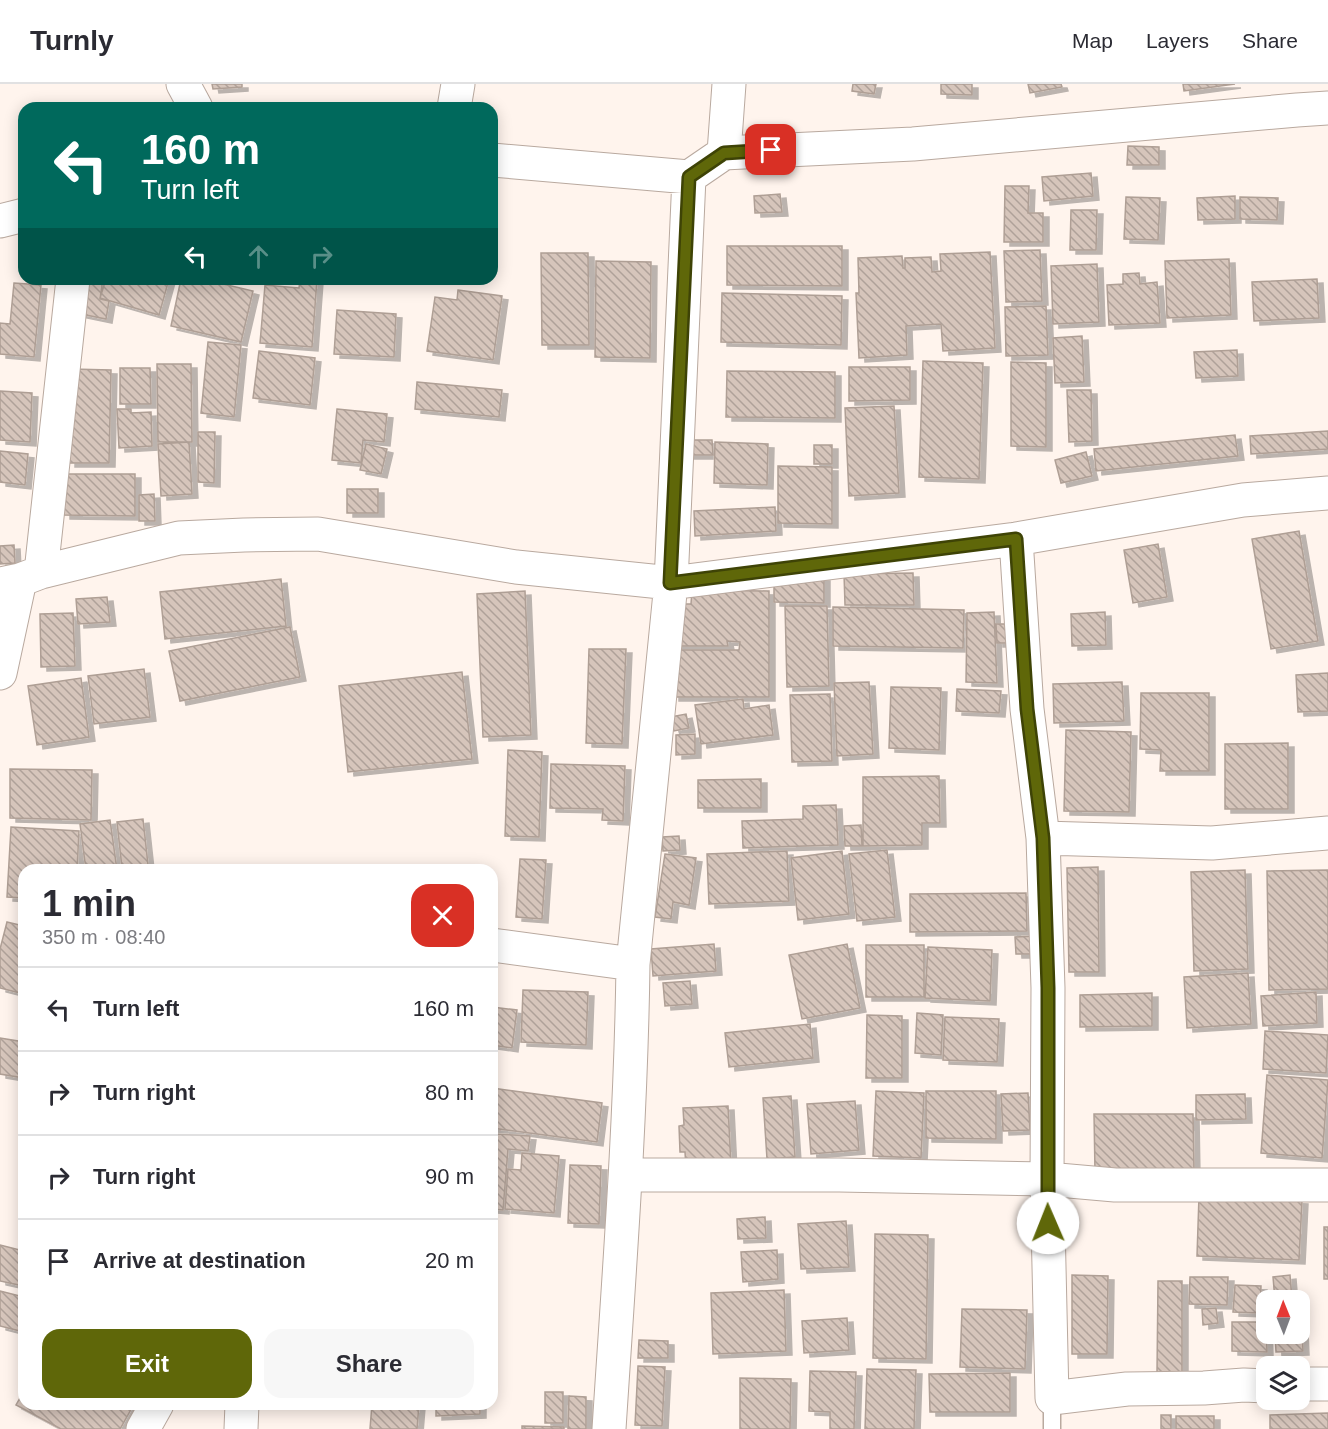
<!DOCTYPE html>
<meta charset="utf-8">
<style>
:root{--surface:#fff;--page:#f7f7f7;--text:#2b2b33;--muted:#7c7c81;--line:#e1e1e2;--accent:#5f6709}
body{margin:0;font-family:Arial,sans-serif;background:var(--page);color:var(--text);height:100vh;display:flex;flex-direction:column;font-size:22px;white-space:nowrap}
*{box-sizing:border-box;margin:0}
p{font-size:20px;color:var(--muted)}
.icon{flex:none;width:33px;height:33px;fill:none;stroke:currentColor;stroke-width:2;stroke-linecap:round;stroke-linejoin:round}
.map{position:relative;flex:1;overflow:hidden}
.panel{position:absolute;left:18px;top:780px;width:480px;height:546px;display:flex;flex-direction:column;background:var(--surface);border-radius:18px;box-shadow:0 3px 15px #0003}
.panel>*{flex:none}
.banner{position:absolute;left:18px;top:18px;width:480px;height:183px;border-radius:18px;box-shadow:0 3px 15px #0003;background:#00695c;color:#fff;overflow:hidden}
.needle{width:39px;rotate:359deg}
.fabs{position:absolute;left:1256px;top:1206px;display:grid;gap:12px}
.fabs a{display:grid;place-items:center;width:54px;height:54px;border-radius:12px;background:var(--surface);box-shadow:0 3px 15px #0003;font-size:30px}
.pin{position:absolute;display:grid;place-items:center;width:51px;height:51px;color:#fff;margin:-26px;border-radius:12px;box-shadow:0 3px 9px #0006}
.me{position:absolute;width:66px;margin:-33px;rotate:359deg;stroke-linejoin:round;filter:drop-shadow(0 0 4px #0008)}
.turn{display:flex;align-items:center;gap:21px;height:126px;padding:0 24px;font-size:27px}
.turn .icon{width:78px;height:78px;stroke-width:2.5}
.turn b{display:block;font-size:42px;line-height:51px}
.lanes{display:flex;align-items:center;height:57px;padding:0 24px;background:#0003;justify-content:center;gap:30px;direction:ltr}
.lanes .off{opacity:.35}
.round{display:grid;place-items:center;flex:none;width:63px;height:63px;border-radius:18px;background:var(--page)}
.overview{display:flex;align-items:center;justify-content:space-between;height:102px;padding:0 24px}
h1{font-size:36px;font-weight:700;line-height:45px}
.button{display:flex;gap:12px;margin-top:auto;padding:12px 24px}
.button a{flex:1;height:69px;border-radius:18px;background:var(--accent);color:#fff;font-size:24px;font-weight:700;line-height:69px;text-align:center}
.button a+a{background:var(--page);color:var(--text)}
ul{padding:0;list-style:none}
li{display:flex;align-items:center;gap:18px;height:84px;padding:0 24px;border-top:2px solid var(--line)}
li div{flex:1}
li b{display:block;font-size:22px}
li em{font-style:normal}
header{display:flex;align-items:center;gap:36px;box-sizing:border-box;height:84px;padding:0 30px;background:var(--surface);border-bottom:2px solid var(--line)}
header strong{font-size:28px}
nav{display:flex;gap:33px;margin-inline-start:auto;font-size:21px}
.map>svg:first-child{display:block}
.building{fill:url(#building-back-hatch);stroke:#af9f95;stroke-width:1.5;filter:url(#shadow)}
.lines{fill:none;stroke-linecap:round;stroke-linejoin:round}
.service-casing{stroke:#b9a99f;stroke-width:19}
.minor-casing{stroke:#b9a99f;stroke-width:35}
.service{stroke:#fff;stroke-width:16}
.minor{stroke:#fff;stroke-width:33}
.route-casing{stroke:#3e4306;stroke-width:15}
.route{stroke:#5f6709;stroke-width:10}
</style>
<header>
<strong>Turnly</strong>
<nav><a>Map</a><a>Layers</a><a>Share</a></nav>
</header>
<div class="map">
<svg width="1328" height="1345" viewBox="0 0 1328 1345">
<defs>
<pattern id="building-back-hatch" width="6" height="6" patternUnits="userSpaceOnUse" patternTransform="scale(1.5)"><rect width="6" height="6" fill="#d6c5bb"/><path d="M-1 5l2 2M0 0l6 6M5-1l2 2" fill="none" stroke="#afa199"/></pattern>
<filter id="shadow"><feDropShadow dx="6" dy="4" stdDeviation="0" flood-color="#0004"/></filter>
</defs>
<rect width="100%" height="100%" fill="#fff4ed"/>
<path class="building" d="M212 0H242V3L213 5Z
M853 0H876L874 10 852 7Z
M941 0H972V11L941 10Z
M1028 0H1061L1062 3 1030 9Z
M1183 0H1235L1184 7Z
M1128 62 1159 63V81H1127Z
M1091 89 1093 112 1044 117 1042 93Z
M1005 102H1029L1028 129H1043V158H1004Z
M780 110 782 128 755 129 754 112Z
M1235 112V135L1198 136 1197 114Z
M1126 113 1160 114 1158 156 1124 155Z
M1240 113 1278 114 1277 136 1240 135Z
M1071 126H1097L1096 166H1070Z
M727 162H842V202L727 201Z
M1040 166 1042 217 1006 218 1004 167Z
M990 168 995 264 943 267 941 240 906 242 907 271 859 274 856 209H859L858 174 902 172 903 184H905V174L931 173 932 188 941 187 940 170Z
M541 169H588L589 261H542Z
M1229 175 1231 231 1167 234 1165 177Z
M596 177 651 178 650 274 595 273Z
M1097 180 1099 238 1053 240 1051 182Z
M1139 189 1140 200 1157 198 1160 239 1109 241 1107 201 1123 200V190Z
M82 195H103L100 215 109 217 106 235 76 229Z
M106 195H169L159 231 100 214Z
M181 195H202L253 207 241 258 171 242Z
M300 195H317L312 263 260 259 265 201 299 204Z
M1317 195 1319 234 1254 237 1252 198Z
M14 199 41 201 34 273 0 270V239L10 240Z
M458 206 502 212 493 276 427 267 435 213 457 216Z
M722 209 842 212 841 261 721 258Z
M1046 222 1048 271 1006 272 1005 223Z
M337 226 396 230 394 273 334 270Z
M1082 252 1084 298 1055 299 1053 254Z
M208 258 241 261 234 333 201 329Z
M1237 266 1238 292 1196 294 1194 268Z
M259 267 315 274 310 321 253 314Z
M923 277 983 279 979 395 919 393Z
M1011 278 1046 279V363L1011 362Z
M157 280H191L192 358H158Z
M849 283H910V316L849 317Z
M120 284H150L151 320H120Z
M71 285 111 286 109 379H69Z
M727 287 835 288V334L726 333Z
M417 298 502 306 499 333 415 325Z
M1067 306H1091L1092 357 1069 358Z
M0 307 32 309 30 358 0 356Z
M894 322 899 409 849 412 845 324Z
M117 325H131V329L151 328 152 362 119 364Z
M337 325 387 330 384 358 363 356 361 379 332 376Z
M1328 347V365L1251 370 1250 352Z
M198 348H215L214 399 198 398Z
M1235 351 1238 372 1096 387 1094 365Z
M687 356H712L713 371H687Z
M189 358 192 410 161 412 158 360Z
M715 358 768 360 767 401 714 399Z
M366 360 387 365 381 390 360 386Z
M814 361H832V380H814Z
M0 367 28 370 25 401 0 398Z
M1086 368 1092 392 1061 399 1055 376Z
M778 382 832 383V440L778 439Z
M64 390H135V432L64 431Z
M347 405H378V429H347Z
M154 410 155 437H139V411Z
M775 423 776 447 695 452 694 427Z
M1299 447 1318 557 1271 565 1252 455Z
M1158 460 1167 513 1133 519 1124 466Z
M14 461 15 479 0 480V462Z
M913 489 914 521H845L844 490Z
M774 492 824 493V519L774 518Z
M281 495 286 542 165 555 160 508Z
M692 506 769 507V613H673V566H739L740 558 727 557 728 562H676L682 520H691Z
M525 507 531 651 483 653 477 510Z
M107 513 110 538 78 540 76 515Z
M785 522H827L829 602 787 603Z
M833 523 964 526 963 564 833 562Z
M994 528 997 599 966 598 967 529Z
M1105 528 1106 561 1072 562 1071 530Z
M73 529 75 582 41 583 40 530Z
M996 540H1010L1009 559H997Z
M290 543 300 593 180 617 169 567Z
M589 565H626L622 660 586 659Z
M144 585 150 633 94 640 88 592Z
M462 588 472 675 348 688 339 602Z
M1328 589V627L1298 628 1296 591Z
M81 594 89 653 37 661 28 602Z
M869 598 873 670 837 672 834 599Z
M1122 598 1124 637 1054 639 1053 600Z
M891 603 941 604 939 666 889 664Z
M957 605 1001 607 999 629 956 627Z
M1141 609H1209V687H1160L1161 666 1140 665Z
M830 610 832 677 792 678 790 611Z
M743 615 744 625 769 621 773 651 701 660 695 621Z
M686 630 689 644 674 647 670 633Z
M1066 646 1131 648 1129 728 1064 727Z
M695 650V670L676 671V651Z
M1288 659V725H1225V660Z
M508 666 542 668 539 753 505 752Z
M551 680 625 682 623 737 602 736 603 725 550 724Z
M10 685 92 686 91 736 10 734Z
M939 692 940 739H922V761L863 762V693Z
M761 695V724H698V696Z
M836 721 838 761 743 764 742 737 803 735V722Z
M143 735 148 781 122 784 117 738Z
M110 736 117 786H86L80 740Z
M861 741 862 762H845L844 742Z
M11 743 79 747 77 786H24V814L7 813Z
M679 752 680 766 663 767 662 753Z
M887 766 895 833 857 837 849 770Z
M787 767 789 817 709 820 707 770Z
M842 767 849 830 798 836 791 774Z
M665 770 696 774 689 821 673 818 671 835 655 833Z
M520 775 546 776 542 835 516 833Z
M1098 783 1099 888H1069L1067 784Z
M1245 786 1248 885 1194 887 1191 788Z
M1328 786V905L1269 906 1267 787Z
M1026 809 1027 847 910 848V810Z
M7 838 24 842V910L0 904V865Z
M1037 852V870H1016L1015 853Z
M714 860 716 887 653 892 651 865Z
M847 860 860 924 802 935 789 871Z
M866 861H924V913H866Z
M928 863 992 866 990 917 925 914Z
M1248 889 1251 940 1187 944 1184 893Z
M690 897 692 920 665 922 663 899Z
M523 906 588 908 586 961 521 958Z
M1316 908 1317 939 1263 942 1261 912Z
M1152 909V942L1080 943V911Z
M492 923 517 926 512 964 492 961Z
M917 929 943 931 941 971 915 969Z
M867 931 902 932V994H866Z
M945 933 999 935 997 978 943 976Z
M810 940 813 974 729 983 725 949Z
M1265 947 1328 951 1326 989 1263 985Z
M0 954 24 958V994L0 990Z
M1267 991 1328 996 1322 1074 1261 1069Z
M492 1004 602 1019 597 1058 492 1044Z
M876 1007 924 1009 921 1074 873 1072Z
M926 1007H996V1055L926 1054Z
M1028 1009 1030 1046 1003 1047 1001 1010Z
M1245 1010 1246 1035 1196 1036V1011Z
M791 1012 795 1073 767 1075 763 1014Z
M855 1017 859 1066 811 1070 807 1020Z
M728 1022 731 1082 686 1085 685 1068H680L679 1042 684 1041 683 1024Z
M1094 1030H1193L1194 1087 1095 1088Z
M496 1050 530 1052 528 1067 508 1065 503 1126 492 1125V1096Z
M522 1069 559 1072 554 1129 505 1125 508 1085 521 1086Z
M570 1081 601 1082 599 1140 568 1139Z
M1199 1112 1302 1116 1299 1176 1197 1172Z
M765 1133 766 1154 738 1155 737 1135Z
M846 1137 849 1183 801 1185 798 1140Z
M1324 1143H1328V1195H1324Z
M875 1150 928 1151 926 1275 873 1274Z
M0 1161 24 1167V1180L19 1201 0 1197Z
M777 1166 778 1195 743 1198 741 1168Z
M1072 1191 1108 1192 1107 1270H1072Z
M1290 1191 1292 1216H1275L1273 1193Z
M1190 1193H1228L1227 1221 1189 1220Z
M1158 1197H1182V1289H1157Z
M1235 1201 1261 1202 1260 1229 1233 1228Z
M784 1206 786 1267 713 1270 711 1209Z
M0 1207 24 1213V1229L20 1247 0 1242Z
M1299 1221H1301L1303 1267 1276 1268 1275 1250H1299Z
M1216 1224 1218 1239 1203 1241 1202 1225Z
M962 1225 1027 1226 1025 1285 960 1283Z
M847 1234 849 1266 804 1269 802 1237Z
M1232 1238H1266L1267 1268 1232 1267Z
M639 1256 668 1257V1274H638Z
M638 1282 665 1283 662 1342 635 1341Z
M867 1285 916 1286 914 1345H865Z
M810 1287 856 1288 854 1345H830V1328L809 1327Z
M1010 1289V1328H930L929 1290Z
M740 1294 791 1295 790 1345H740Z
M24 1307V1320H134L120 1345H61L16 1321Z
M545 1308H563V1339H545Z
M569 1312 586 1313V1345H568Z
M372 1320H419L417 1345H370Z
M436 1320H480V1330L436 1332Z
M1328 1329V1345H1270V1331Z
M1161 1331H1171V1345H1161Z
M1176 1332H1214V1345H1176Z
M522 1342 564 1343V1345H522Z"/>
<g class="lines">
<defs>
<path id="service" d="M1052 1314V1345"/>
<path id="minor" d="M183 0 196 24
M454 24 458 0
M724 69 729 0
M492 76 689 93 724 69 913 60 1297 26 1328 24
M0 137 24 131
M1016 455 1027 625 1043 754 1048 904 1047 1095 1052 1314 1127 1305 1204 1304 1244 1301 1266 1302
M41 488 73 195
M0 500 20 496 41 488 179 454 244 451 318 450 516 483 671 499 1016 455 1243 416 1328 409
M0 589 20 496
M1043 754 1212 759 1328 749
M492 861 633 880 671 499 689 93
M626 1091H839L1047 1095 1115 1101H1328
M1299 1300H1328
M143 1345 157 1320
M241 1345 242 1320
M609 1345C619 1190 631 1035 633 880"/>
</defs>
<use href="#service" class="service-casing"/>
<use href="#minor" class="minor-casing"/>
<use href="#service" class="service"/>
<use href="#minor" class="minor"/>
</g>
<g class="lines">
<defs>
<path id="route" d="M771 66 724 69 689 93 670 499 1016 455 1027 625 1043 754 1048 904V1139"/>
</defs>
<use href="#route" class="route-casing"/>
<use href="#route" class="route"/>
</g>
</svg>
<div class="fabs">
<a><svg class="needle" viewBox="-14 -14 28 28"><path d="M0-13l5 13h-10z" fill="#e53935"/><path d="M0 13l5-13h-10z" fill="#7c7c81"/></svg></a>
<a><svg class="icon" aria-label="layers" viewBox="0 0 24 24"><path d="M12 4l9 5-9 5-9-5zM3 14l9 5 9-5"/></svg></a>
</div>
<div class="pin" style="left:771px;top:66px;background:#d93025"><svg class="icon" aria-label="arrive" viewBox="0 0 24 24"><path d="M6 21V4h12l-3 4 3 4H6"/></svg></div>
<svg class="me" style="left:1048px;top:1139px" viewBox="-20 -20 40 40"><circle r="19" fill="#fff"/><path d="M0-13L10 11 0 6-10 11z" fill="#5f6709"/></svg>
<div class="banner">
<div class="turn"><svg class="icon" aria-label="left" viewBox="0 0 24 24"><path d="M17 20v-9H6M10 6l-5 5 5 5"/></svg><div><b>160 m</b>Turn left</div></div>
<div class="lanes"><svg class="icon" aria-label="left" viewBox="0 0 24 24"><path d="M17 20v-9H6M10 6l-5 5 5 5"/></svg><svg class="icon off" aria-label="ahead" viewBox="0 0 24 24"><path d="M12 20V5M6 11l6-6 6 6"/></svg><svg class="icon off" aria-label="right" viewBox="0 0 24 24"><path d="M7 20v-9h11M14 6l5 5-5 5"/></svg></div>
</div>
<section class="panel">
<div class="overview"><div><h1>1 min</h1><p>350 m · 08:40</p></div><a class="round" style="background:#d93025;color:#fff"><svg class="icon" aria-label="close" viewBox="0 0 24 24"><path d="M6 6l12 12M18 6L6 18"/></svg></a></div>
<ul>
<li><svg class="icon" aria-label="left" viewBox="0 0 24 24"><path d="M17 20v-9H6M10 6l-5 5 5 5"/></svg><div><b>Turn left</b></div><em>160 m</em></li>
<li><svg class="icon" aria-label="right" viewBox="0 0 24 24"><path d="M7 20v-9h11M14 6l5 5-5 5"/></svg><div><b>Turn right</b></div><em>80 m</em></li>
<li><svg class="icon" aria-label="right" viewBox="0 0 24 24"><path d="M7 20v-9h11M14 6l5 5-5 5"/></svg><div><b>Turn right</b></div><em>90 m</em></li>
<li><svg class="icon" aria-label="arrive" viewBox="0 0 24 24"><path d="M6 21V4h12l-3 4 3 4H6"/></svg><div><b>Arrive at destination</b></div><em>20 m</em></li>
</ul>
<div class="button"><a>Exit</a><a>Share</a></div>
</section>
</div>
